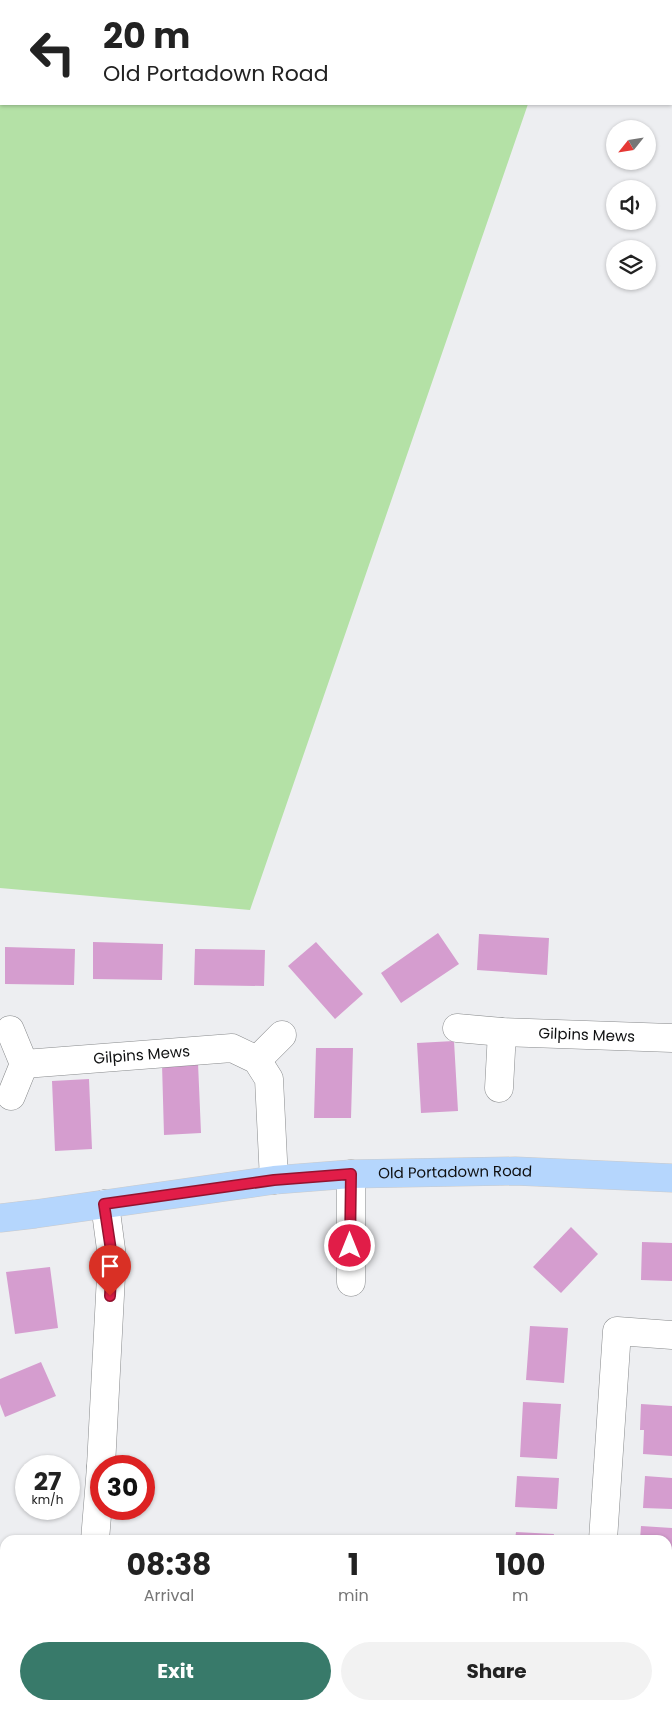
<!DOCTYPE html>
<style>
:root{--surface:#fff;--page:#f2f2f2;--text:#222;--muted:#767676;--accent:#387a6a}
body{margin:0;font-family:Poppins,sans-serif;background:var(--page);color:var(--text);height:100vh;display:flex;flex-direction:column;font-size:19px;white-space:nowrap}
*{box-sizing:border-box;margin:0}
p{font-size:16px;color:var(--muted)}
.icon{flex:none;width:28px;height:28px;fill:none;stroke:currentColor;stroke-width:2;stroke-linecap:round;stroke-linejoin:round}
.map{position:relative;flex:1;overflow:hidden}
.panel{position:absolute;left:0px;top:1535px;width:672px;height:175px;display:flex;flex-direction:column;background:var(--surface);border-radius:15px 15px 0 0;box-shadow:0 1px 4px #0004}
.panel>*{flex:none}
.top-card{position:absolute;left:0px;top:0px;width:672px;height:105px;box-shadow:0 1px 4px #0004;background:#fff;color:var(--text);overflow:hidden}
.needle{width:32px;rotate:240deg}
.tools{position:absolute;left:606px;top:120px;display:grid;gap:10px}
.tools a{display:grid;place-items:center;width:50px;height:50px;border-radius:50%;background:var(--surface);box-shadow:0 1px 4px #0004;font-size:25px}
.speed{position:absolute;left:15px;top:1455px;display:flex;gap:10px;font-size:25px;font-weight:700;text-align:center}
.speed>*{display:grid;place-content:center;width:65px;height:65px;border-radius:50%;background:var(--surface);box-shadow:0 1px 4px #0004;line-height:1}
.speed small{font-size:12px;font-weight:400}
.speed .limit{border:8px solid #d22;background:#fff;color:#111}
.pin{position:absolute;display:grid;place-items:center;width:42px;height:42px;color:#fff;margin:-51px -21px;border-radius:50% 50% 50% 0;rotate:-45deg;box-shadow:0 0 5px #0007}
.pin .icon{rotate:45deg}
.me{position:absolute;width:55px;margin:-28px;rotate:0deg;stroke-linejoin:round;filter:drop-shadow(0 0 4px #0008)}
.turn{display:flex;align-items:center;gap:18px;height:105px;padding:0 20px;font-size:22px}
.turn .icon{width:65px;height:65px;stroke-width:2.5}
.turn b{display:block;font-size:35px;line-height:42px}
.eta{display:flex;justify-content:space-evenly;align-items:center;height:85px;text-align:center}
.eta b{font-size:30px;font-weight:700;line-height:35px}
.cta{display:flex;gap:10px;margin-top:auto;padding:10px 20px}
.cta a{flex:1;height:58px;border-radius:30px;background:var(--accent);color:#fff;font-size:20px;font-weight:700;line-height:58px;text-align:center}
.cta a+a{background:var(--page);color:var(--text)}
.map>svg:first-child{display:block}
.green{fill:#b4e1a6}
.building{fill:#d59dcf}
.lines{fill:none;stroke-linecap:round;stroke-linejoin:round}
.minor-casing{stroke:#888a8c;stroke-width:29}
.major-casing{stroke:#cacacb;stroke-width:29}
.minor{stroke:#fff;stroke-width:28}
.major{stroke:#b5d6fd;stroke-width:28}
.route-casing{stroke:#92132f;stroke-width:12}
.route{stroke:#e11d48;stroke-width:9}
.labels{text-anchor:middle;stroke-width:5;stroke-linejoin:round;paint-order:stroke}
.street-label{font-size:15px;fill:#0f1011;stroke:#edeef1}
</style>
<div class="map">
<svg width="672" height="1710" viewBox="0 0 672 1710">
<rect width="100%" height="100%" fill="#edeef1"/>
<path class="green" d="M0 0H564L563 1H1V104H528L250 910 0 888Z"/>
<path class="building" d="M438 933 459 964 401 1003 381 973Z
M479 934 549 938 547 975 477 970Z
M93 942 163 944 162 980 93 979Z
M316 942 363 994 335 1019 288 966Z
M5 947 75 949 74 985 5 984Z
M195 949 265 950 264 986 194 985Z
M454 1041 458 1111 421 1113 417 1043Z
M316 1048H353L351 1118H314Z
M198 1063 201 1133 164 1135 162 1064Z
M89 1079 92 1149 55 1151 52 1081Z
M571 1227 598 1254 561 1293 533 1267Z
M642 1242 672 1243V1281L641 1280Z
M50 1267 58 1328 15 1334 6 1272Z
M530 1326 568 1328 564 1383 526 1380Z
M41 1362 56 1396 5 1417 0 1404V1379Z
M523 1402 561 1404 557 1459 520 1457Z
M641 1404 672 1406V1456L643 1454 644 1430H640Z
M517 1476 559 1478 557 1509 515 1507Z
M645 1476 672 1478V1509L643 1508Z
M641 1526 672 1528V1559H668V1540H640Z
M516 1532 554 1534 553 1540H515Z
M668 1608 672 1609V1648L668 1647Z
M3 1641H5V1703L0 1701V1649Z
M501 1705H539V1710H501Z"/>
<g class="lines">
<defs>
<g id="minor">
<path id="s1" d="M457 1028 502 1032 672 1038"/>
<path d="M10 1030 24 1064 11 1096"/>
<path d="M257 1060 282 1035"/>
<path id="s2" d="M24 1064 232 1048 257 1060 269 1079 274 1180"/>
<path d="M499 1088 502 1032"/>
<path d="M351 1282V1174"/>
<path d="M101 1466 112 1257 105 1204"/>
<path d="M95 1540 101 1467"/>
<path d="M603 1540 617 1331 672 1335"/>
<path d="M0 1601 5 1603"/>
<path d="M668 1702H672"/>
<path d="M83 1710 84 1705"/>
<path d="M590 1710 591 1705"/>
</g>
<g id="major">
<path id="s3" d="M0 1218 35 1214 274 1180 351 1174 515 1171 672 1178"/>
</g>
</defs>
<use href="#minor" class="minor-casing"/>
<use href="#major" class="major-casing"/>
<use href="#minor" class="minor"/>
<use href="#major" class="major"/>
</g>
<g class="lines">
<defs>
<path id="route" d="M110 1296 112 1257 104 1204 274 1180 351 1174 350 1246"/>
</defs>
<use href="#route" class="route-casing"/>
<use href="#route" class="route"/>
</g>
<g class="labels">
<g class="street-label">
<text dy="5" stroke="none"><textPath href="#s1" startOffset="130">Gilpins Mews</textPath></text>
<text dy="5" stroke="none"><textPath href="#s2" startOffset="118">Gilpins Mews</textPath></text>
<text dy="5" stroke="none"><textPath href="#s3" startOffset="458">Old Portadown Road</textPath></text>
</g>
</g>
</svg>
<div class="tools">
<a><svg class="needle" viewBox="-14 -14 28 28"><path d="M0-13l5 13h-10z" fill="#e53935"/><path d="M0 13l5-13h-10z" fill="#767676"/></svg></a>
<a><svg class="icon" aria-label="sound" viewBox="0 0 24 24"><path d="M4 9h4l5-4v14l-5-4H4zM17 9q2 3 0 6"/></svg></a>
<a><svg class="icon" aria-label="layers" viewBox="0 0 24 24"><path d="M12 4l9 5-9 5-9-5zM3 14l9 5 9-5"/></svg></a>
</div>
<div class="speed"><div>27<small>km/h</small></div><div class="limit">30</div></div>
<div class="pin" style="left:110px;top:1296px;background:#d93025"><svg class="icon" aria-label="arrive" viewBox="0 0 24 24"><path d="M6 21V4h12l-3 4 3 4H6"/></svg></div>
<svg class="me" style="left:350px;top:1246px" viewBox="-20 -20 40 40"><circle r="17" fill="#e11d48" stroke="#fff" stroke-width="3"/><path d="M0-11L8 9 0 5-8 9z" fill="#fff"/></svg>
<div class="top-card">
<div class="turn"><svg class="icon" aria-label="left" viewBox="0 0 24 24"><path d="M17 20v-9H6M10 6l-5 5 5 5"/></svg><div><b>20 m</b>Old Portadown Road</div></div>
</div>
<section class="panel">
<div class="eta">
<div><b>08:38</b><p>Arrival</p></div>
<div><b>1</b><p>min</p></div>
<div><b>100</b><p>m</p></div>
</div>
<div class="cta"><a>Exit</a><a>Share</a></div>
</section>
</div>
